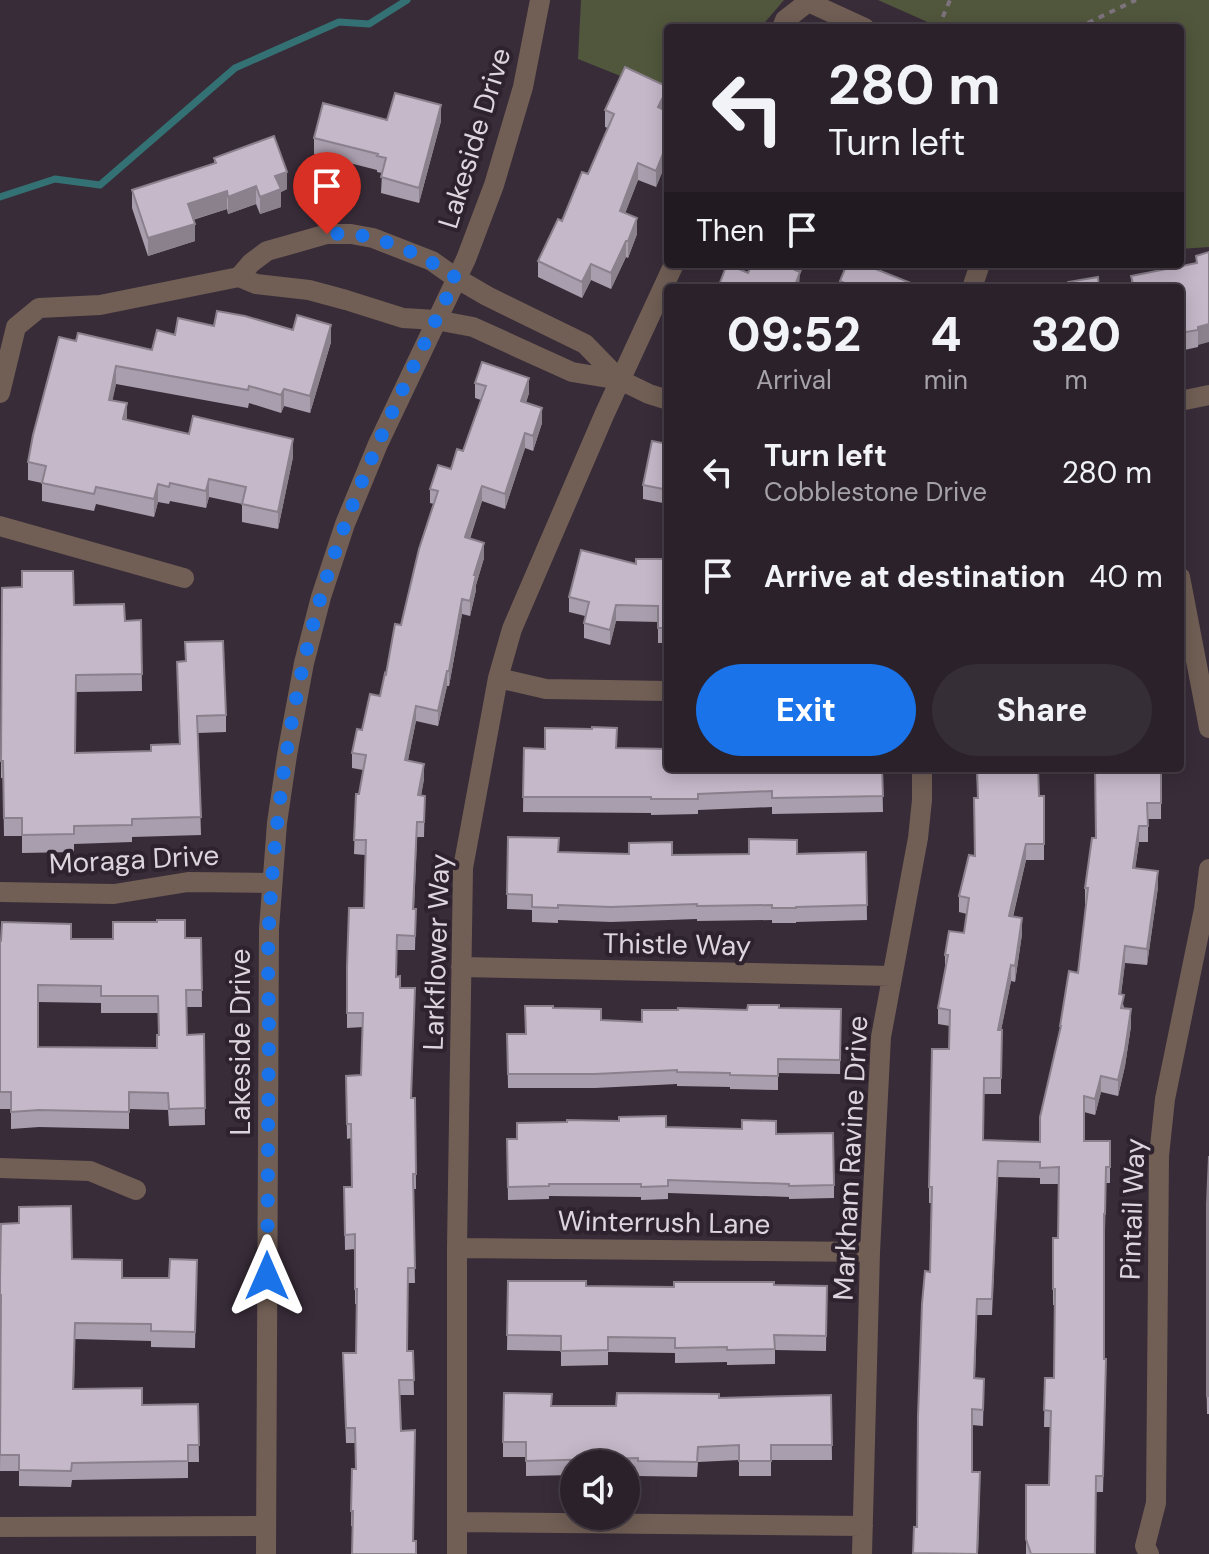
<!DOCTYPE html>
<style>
:root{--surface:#2a212a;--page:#362e36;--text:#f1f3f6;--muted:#a5a3a8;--line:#463e47;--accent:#1a73e8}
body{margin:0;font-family:"DM Sans",sans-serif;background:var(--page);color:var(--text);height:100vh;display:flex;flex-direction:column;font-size:30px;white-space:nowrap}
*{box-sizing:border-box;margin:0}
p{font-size:26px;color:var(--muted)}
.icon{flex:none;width:44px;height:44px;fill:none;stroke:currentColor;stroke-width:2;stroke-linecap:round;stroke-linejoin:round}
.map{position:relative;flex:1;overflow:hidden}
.side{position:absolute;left:664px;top:284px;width:520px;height:488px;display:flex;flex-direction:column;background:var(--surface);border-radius:8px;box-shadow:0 4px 20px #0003,0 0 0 2px var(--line)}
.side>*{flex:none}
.top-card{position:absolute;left:664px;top:24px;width:520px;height:244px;border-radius:8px;box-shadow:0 4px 20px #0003,0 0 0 2px var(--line);background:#2a212a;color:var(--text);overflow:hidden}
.controls{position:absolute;left:560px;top:1450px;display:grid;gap:16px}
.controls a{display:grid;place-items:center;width:80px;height:80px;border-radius:50%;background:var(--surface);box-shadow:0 4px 20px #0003,0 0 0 2px var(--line);font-size:40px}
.pin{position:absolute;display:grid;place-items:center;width:68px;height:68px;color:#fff;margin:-82px -34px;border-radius:50% 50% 50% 0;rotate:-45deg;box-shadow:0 0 8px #0007}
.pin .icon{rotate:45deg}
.me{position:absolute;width:88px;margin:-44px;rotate:0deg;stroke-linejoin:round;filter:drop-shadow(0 0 6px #0008)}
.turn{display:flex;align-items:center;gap:28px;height:168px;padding:0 32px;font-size:36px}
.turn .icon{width:104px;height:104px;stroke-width:2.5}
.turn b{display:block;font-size:56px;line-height:68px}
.then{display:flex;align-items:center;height:76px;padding:0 32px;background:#0003;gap:16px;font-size:30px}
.eta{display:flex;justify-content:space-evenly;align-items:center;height:136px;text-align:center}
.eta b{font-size:48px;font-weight:800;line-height:56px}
.button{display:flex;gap:16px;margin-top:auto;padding:16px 32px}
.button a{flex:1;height:92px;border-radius:48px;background:var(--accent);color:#fff;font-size:32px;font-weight:800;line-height:92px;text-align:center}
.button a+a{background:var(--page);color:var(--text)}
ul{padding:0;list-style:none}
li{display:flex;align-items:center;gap:24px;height:104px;padding:0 32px}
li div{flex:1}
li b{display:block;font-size:30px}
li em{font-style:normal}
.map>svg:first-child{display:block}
.green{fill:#51573c}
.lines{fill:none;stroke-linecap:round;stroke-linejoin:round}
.stream{stroke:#347174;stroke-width:7}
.path{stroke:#7d737d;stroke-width:4;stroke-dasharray:6 6;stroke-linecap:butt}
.minor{stroke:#715f55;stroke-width:20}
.wall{fill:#a99ead;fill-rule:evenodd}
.shaded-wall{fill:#8a818d}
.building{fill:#c5b8c9;stroke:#8a818d;stroke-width:2;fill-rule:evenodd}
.route{stroke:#1a73e8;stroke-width:14;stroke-dasharray:0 25.2}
.labels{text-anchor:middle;stroke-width:8;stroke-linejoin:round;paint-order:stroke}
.street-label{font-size:28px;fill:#ddd5dd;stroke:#2e222e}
</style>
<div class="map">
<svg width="1209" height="1554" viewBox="0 0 1209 1554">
<rect width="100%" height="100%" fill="#382c38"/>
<path class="green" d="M581 0H784L760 28H668V95L578 59Z
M878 0H1209V247L1180 249V28H941Z"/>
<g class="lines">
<path class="stream" d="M0 197 55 179 100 185 235 68 339 22 369 24 407 0"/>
<path class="path" d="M938 28 950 0
M1077 28 1136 0"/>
<path class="minor" d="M782 28 785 20 808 2 865 28
M239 277 251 263 267 251 327 234H351L373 238 432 261 456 278 487 296 585 344 620 380
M972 288 980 264
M0 393 16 327 39 308 100 305 239 277 256 284 309 290 346 300 403 318 436 320 473 327 572 372 620 380 649 394 668 400
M1180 401 1209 395
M0 526 184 578
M1180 577 1209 728
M498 678 546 689 668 691
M0 892 114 894 188 882 272 883
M461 967 892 976
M0 1168 90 1171 136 1190
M457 1248 870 1252
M457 1522 863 1526
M0 1527 266 1526
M266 1554 269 929 277 823 287 755 304 663 321 597 345 524 378 444 466 259 494 185 523 87 540 0
M457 1554V1248L463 868 498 678 512 629 605 413 674 264
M862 1554 870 1252 881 1037 918 838 922 800V768
M1149 1554 1145 1546 1156 1503 1159 1156 1165 1099 1204 909 1209 869"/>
</g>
<path class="wall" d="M668 104 665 110 666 163 656 187 638 180 625 213 637 234 628 258 626 257 611 289 591 280 582 298 538 277V261L588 174 608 128 605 127V110Z
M387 120 441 121 419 203 381 193 382 173 377 172V170L314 154V138Z
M214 158 287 189 281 192V207L260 214 256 204 228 214 227 209 193 220 195 241 148 256 132 208V190L214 164Z
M1209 252 1198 347 1180 351V288H1131V276L1196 264V256Z
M840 281 911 288H840Z
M175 335 331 342 310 413 284 406 281 413 249 403 248 408 116 384 112 400 127 420 293 457 278 529 242 522V504L209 497 206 508 170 501 169 504 158 502 154 517 96 504 94 511 42 501V483L28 480V462L76 341 152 350Z
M475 383 529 393 526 403 542 423 533 451 525 448 505 509 482 501 470 539 484 558 476 585V590L470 616 462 614 449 686H447L438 726 416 721 408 760 424 779 421 796H425L424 837H417L414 909H416L415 950H397L396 977 400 988 415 1003 411 1098H415L416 1189H413L415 1283H408L407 1351H413L414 1395H400L353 1526H351L352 1469H355V1443H346L343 1353H356L357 1304H355V1249L345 1250 344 1187H352L351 1138 347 1139 346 1076 361 1075 363 1027 347 1028V967L364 908 365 855 354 854 356 794H359L363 770 352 768V753L362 730 380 696 401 625 434 504 430 503V489L451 469 463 451 481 400 475 398Z
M668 444V504L643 499V485Z
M668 559V643H658V622L616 621 610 645 584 638V623L585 616 569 612V597L636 564Z
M2 588 74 605 125 621 141 620 142 691 76 692 75 753 151 751 179 744 177 662 226 715V732L198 733 201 835 132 837V842L74 844V852L22 853V836H4L3 778H1Z
M592 729 616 748 882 768 883 812 772 814V807L698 810V814L651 815V813L523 812 524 748 545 749Z
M976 768H1038L1039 796H1044V860H1026L1013 917 1022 934 1015 982 1011 981 1001 1030V1094H984L983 1140 1040 1142 1060 1033V1026L1078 973 1086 904H1085V888L1096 838 1095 773H1093V768H1161V819H1148V842H1139L1135 868 1158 887 1147 965 1125 963 1121 994 1124 1008 1131 1026 1125 1066 1118 1096 1101 1092 1095 1115 1084 1112V1141H1110V1183H1106L1105 1231 1104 1230V1359L1106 1375 1103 1492H1096L1095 1554H1026V1485H1049L1050 1427H1044L1045 1378H1054L1055 1305H1053V1238H1058L1059 1184H1040V1178L998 1177 992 1315H977L975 1378 984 1379 983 1426 972 1425V1472L980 1488 978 1554H913L914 1527H917L930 1272 931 1203H929V1187L949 1049 950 1026 938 1024V1008L945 971V955L964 933 967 914 959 912V896L975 856 978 798Z
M508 837 558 852 672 855 866 852 867 920 796 922V923H772V920L697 921V919L611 922 558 920V923L532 922V910L507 909Z
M201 938 202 1007H186L187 1035 204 1034 205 1125 169 1126 168 1110 129 1109V1129L39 1127 11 1129V1109H0V941ZM38 1002 101 1003V1013H158V1035L157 1048 38 1047Z
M553 1008 601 1020 642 1022 747 1010 779 1008 841 1009 840 1074 778 1073V1090L730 1089V1087L677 1086V1084L595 1088H508L507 1034H525Z
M666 1127 776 1134 834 1185V1198L789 1199V1197L668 1193V1199L641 1200V1197L549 1196V1199L508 1200 507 1139Z
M1209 1156V1414H1207L1206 1354Z
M72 1259 122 1278H169L197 1260 195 1348 151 1347V1341L75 1339 74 1389 142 1405 198 1404 199 1462H188V1478L72 1480 71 1487 19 1486V1471H0L1 1311H0V1280Z
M508 1281 586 1286H827L826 1351 775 1350V1364L727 1365V1362L675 1363V1353L608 1352V1365L561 1366V1351L507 1350Z
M831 1395 832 1460H771V1476H739V1460L698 1462 697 1477 638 1476V1473H626V1464H574V1475L526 1476V1457H503V1442L551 1406H616L719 1398Z"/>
<path class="shaded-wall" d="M668 87V104L658 124V107Z
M441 105V121L419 203V188Z
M668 137V154L666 158V163L656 187V171Z
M638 163V180L620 227V211Z
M287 172V189L281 192V207L260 214V197L275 176Z
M256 186V204L228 214V197Z
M227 191V209L188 221V204Z
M637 218V234L628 258V241Z
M195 224V241L148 256V238Z
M626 241V257L611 289V273Z
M591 264V280L582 298V282Z
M798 264H805L800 274 799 288H794L795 270Z
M1209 324V342L1198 345V327Z
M331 325V342L310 413V396Z
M116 366V384L109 417V400Z
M529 378V393L521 416V401Z
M284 389V406L281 413V395Z
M127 403V421L123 419Z
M542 408V423L533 451V436Z
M525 433V448L505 509V494Z
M293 439V457L278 529V512Z
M209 479V497L206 508V491Z
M158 484V502L154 517V499Z
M482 486V501L465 552V537Z
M484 543V558L476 585V590L470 616V601L474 575Z
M462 599V614L449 686V671Z
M616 605V621L610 645V630Z
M447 671V686L438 726V711Z
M416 706V721L405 775V760Z
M424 764V779L418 810V795Z
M1139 826V842L1133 884V868Z
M1026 844V860L1009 932V916Z
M1158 871V887L1147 965V949Z
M1022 918V934L1015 982V966Z
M1125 946V963L1119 1010V994Z
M1011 965V981L998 1046V1030Z
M1131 1009V1026L1125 1066 1118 1096V1080Z
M1101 1076V1092L1095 1115V1099Z"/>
<path class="building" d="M625 67 668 87 658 107 668 112V137L664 146H666L656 171 638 163 620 211 637 218 628 241H626L611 273 591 264 582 282 538 261 558 219 562 221 582 172 588 174 614 114 605 110Z
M395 93 441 105 419 188 381 177 386 158 377 156 378 154 314 138 323 103 387 120Z
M274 136 287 172 275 176 281 189 260 197 256 186 228 197 227 191 188 204 195 224 148 238 132 190 216 163 214 158Z
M1209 252V324L1198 327V330L1180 333V288H1134L1131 276 1197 263 1196 256Z
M727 264 748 273 752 264H798L795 270 800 272 794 288H718Z
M847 264H863L911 283 909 288H854V287L840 281Z
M1098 277 1099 288H1007V285L1068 284V282Z
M217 311 245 316 293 330 297 315 331 325 310 396 284 389 281 395 249 386 248 390 116 366 109 400 127 403 123 419 189 434 193 416 293 439 278 512 242 504 246 487 209 479 206 491 170 483 169 487 158 484 154 499 96 487 94 494 42 483 46 466 28 462 33 435 59 337 76 341 78 333 152 350 157 330 175 335 178 318 214 326Z
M482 362 529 378 521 401 542 408 533 436 525 433 505 494 482 486 465 537 484 543 474 575H476L470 601 462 599 449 671H447L438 711 416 706 405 760 424 764 418 795 425 796 424 822H417L413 909H416L415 936 397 935 396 977 400 976V988H415L411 1098H415L416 1174H413L415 1268H408L407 1351H413L414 1380H399L401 1431 415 1430 413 1541H416V1554H352L353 1511H351L352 1469H356L355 1428H346L343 1353H356L357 1289H355V1234L345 1235 344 1187H352L351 1124H347L346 1076 361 1075 363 1013H347V967L349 908H364L366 840H354L356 794H359L366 755 352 753 357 729 362 730 370 694 380 696 385 673 386 674 395 624 401 625 419 549 438 491 430 489 438 465 451 469 457 449 463 451 486 386 475 383Z
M652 441 668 444V490L643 485Z
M581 550 636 564V559H668V628H658V606L616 605 610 630 584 623 589 602 569 597Z
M22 571H73L74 605 124 604 125 621 141 620 142 674 76 675 75 753 151 751V745L180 744 177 662 186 661 185 642 223 641 226 715 197 716 201 817 132 819V825L74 826V834L22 835V818H4L3 761H1L2 588 22 587Z
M592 727 617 728 616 748 668 749V768H882L883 796 772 798V791L698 794V799H651V797H523L524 748 545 749V728L592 729Z
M977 768H1038L1039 796H1044V844H1026L1009 916 1022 918 1015 966 1011 965 998 1030H1002L1001 1078H984L983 1140 1040 1142V1117L1061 1026H1060L1069 971 1078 973 1088 888H1085L1092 838H1096L1095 768H1161V803H1147L1148 826H1139L1133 868 1158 871 1147 949 1125 946 1119 994 1124 995 1121 1008 1131 1009 1125 1050 1118 1080 1101 1076 1095 1099 1084 1096V1141H1110V1167H1106L1105 1214H1104V1359H1106L1103 1476H1096L1095 1554H1031L1026 1539V1485H1049L1051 1411 1044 1410 1045 1378H1054L1055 1289H1053V1238H1058L1059 1167 1040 1168V1162L998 1161 992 1299H977L974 1378 984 1379 983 1410 972 1409V1472H980L977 1554 913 1553 914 1527H917L918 1416 922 1304 925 1271 930 1272 932 1187H929L932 1049H949L950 1010 938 1008 948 955H945L949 931 964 933 969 898 959 896 969 855 975 856 974 798H978Z
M508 837 559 838 558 852 629 854V843L672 842V855L749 854V839L797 840V854L866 852 867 905 796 907V908H772V905L697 906V904L611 907 558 905V908L532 907V895L507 894Z
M157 920H185V938H201L202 990H186L187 1035 204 1034 205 1108 169 1109 168 1093 129 1092V1112L39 1110 11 1112V1092H0V941H1L2 922 71 924V939H113V922H157ZM38 985 101 986V996H158L159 1035H157V1048L38 1047Z
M748 1005H779V1008L841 1009 840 1060 778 1059V1076L730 1075V1073L677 1072V1070L595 1074H508L507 1034H526L525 1006H553V1008L601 1009V1020L642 1022V1010H678V1008L747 1010Z
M666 1116V1127L742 1129V1120L776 1121V1134L833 1133 834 1185 789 1186V1184L668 1180V1186L641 1187V1184H549V1186L508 1187 507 1139H517V1123L567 1122V1120L619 1121V1117Z
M1209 1156V1396H1207V1204Z
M71 1206 72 1259 122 1260V1278H169L170 1259 197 1260 195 1332 151 1331V1324L75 1323 73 1389 142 1388V1405L198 1404 199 1445H188V1461L72 1463 71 1471 19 1470V1455H0L1 1295H0V1280L1 1224 19 1223V1207Z
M508 1281H586V1286L674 1287V1282H774V1285L827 1286 826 1336 774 1335 775 1349 727 1350V1347L675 1348V1338L608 1337V1350L561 1351V1336L507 1335Z
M504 1393 552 1394 551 1406H616L617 1393 719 1394V1398L831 1395 832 1445H771V1461H739V1445L698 1447 697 1462 638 1461V1458L526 1461V1442H503Z"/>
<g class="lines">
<path class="route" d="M267 1276C268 1196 268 1115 269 1034 269 998 267 961 269 925 275 815 290 702 321 596 354 485 406 382 456 278 428 258 387 238 352 234 344 233 335 234 327 234"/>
</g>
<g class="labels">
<g class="street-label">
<text transform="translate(474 138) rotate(-73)" y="10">Lakeside Drive</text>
<text transform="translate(134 859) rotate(-3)" y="10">Moraga Drive</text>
<text transform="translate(677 944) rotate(1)" y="10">Thistle Way</text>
<text transform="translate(436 952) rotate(-88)" y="10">Larkflower Way</text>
<text transform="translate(240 1042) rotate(-90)" y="10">Lakeside Drive</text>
<text transform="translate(850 1158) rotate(-87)" y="10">Markham Ravine Drive</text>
<text transform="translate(1132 1209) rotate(-88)" y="10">Pintail Way</text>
<text transform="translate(664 1222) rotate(1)" y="10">Winterrush Lane</text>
</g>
</g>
</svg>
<div class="controls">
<a><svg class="icon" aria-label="sound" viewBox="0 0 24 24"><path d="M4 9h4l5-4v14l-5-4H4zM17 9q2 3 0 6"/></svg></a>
</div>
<div class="pin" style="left:327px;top:234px;background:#d93025"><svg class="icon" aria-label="arrive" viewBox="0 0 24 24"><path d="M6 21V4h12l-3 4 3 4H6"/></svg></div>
<svg class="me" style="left:267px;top:1276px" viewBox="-20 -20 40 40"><path d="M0-17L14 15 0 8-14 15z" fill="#1a73e8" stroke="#fff" stroke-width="4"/></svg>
<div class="top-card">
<div class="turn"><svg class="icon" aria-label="left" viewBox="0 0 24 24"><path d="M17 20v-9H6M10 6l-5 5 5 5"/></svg><div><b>280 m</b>Turn left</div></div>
<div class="then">Then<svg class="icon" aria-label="arrive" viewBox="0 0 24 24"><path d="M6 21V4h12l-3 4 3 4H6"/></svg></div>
</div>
<section class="side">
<div class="eta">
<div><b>09:52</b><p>Arrival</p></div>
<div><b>4</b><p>min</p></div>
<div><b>320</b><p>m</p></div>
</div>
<ul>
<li><svg class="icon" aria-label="left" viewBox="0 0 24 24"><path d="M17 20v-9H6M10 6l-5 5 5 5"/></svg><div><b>Turn left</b><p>Cobblestone Drive</p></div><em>280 m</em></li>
<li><svg class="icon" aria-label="arrive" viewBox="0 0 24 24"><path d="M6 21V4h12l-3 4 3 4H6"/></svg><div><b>Arrive at destination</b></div><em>40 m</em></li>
</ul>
<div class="button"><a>Exit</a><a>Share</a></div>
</section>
</div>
